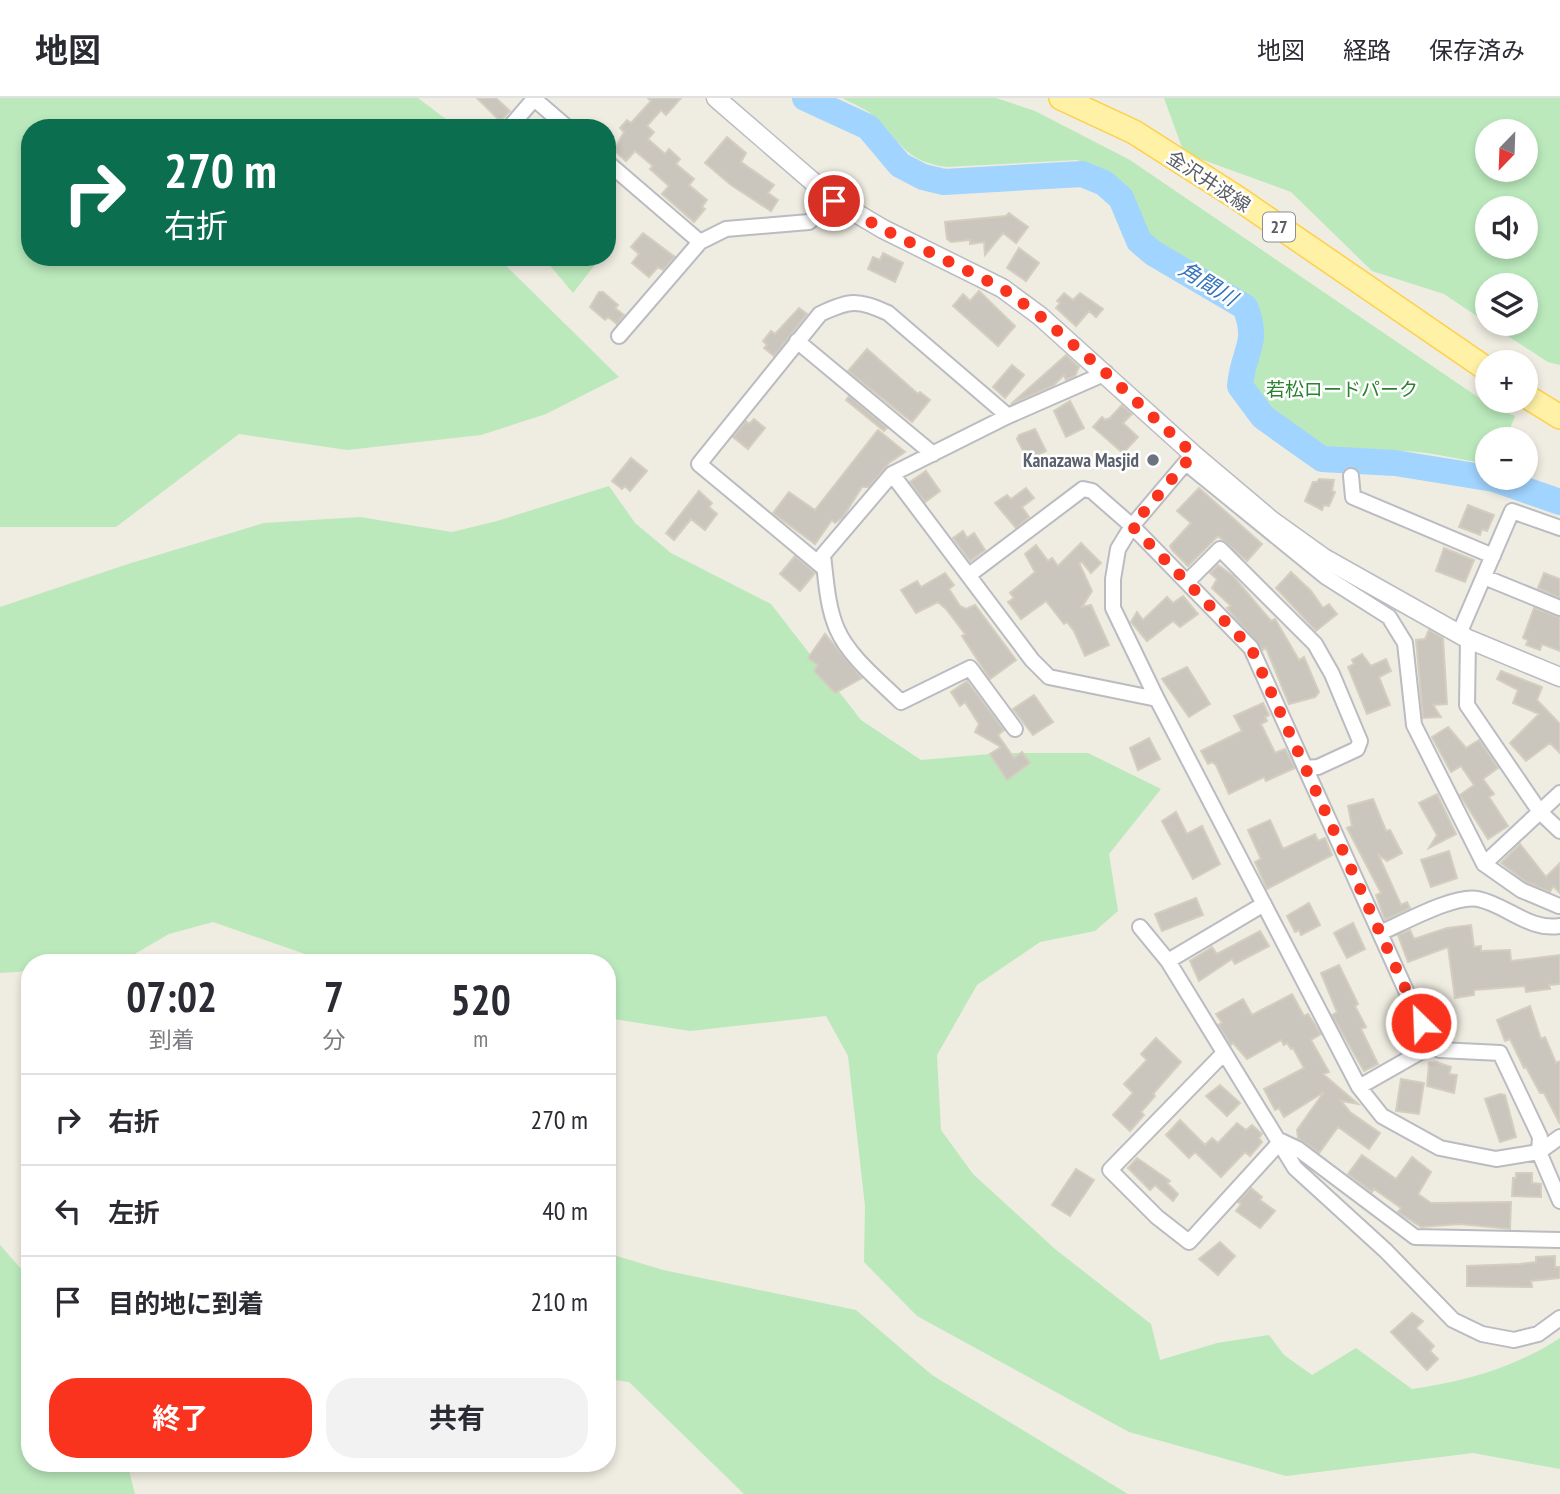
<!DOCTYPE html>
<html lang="ja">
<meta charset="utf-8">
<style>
:root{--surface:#fff;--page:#f2f2f3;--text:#2b2b33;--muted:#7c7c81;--line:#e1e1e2;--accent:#f9331d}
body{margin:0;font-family:"PT Sans Narrow","Noto Sans JP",sans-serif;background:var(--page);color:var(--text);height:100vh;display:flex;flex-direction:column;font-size:26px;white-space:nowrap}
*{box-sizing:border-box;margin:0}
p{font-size:23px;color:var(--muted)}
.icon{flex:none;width:38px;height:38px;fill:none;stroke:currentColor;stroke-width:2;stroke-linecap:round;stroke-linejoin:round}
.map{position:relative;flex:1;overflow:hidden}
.side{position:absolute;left:21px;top:856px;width:595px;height:518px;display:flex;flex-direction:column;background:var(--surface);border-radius:28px;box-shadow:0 4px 10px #0003}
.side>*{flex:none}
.banner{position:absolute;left:21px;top:21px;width:595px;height:147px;border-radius:28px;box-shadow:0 4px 10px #0003;background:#0b6e4f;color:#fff;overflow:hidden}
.needle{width:46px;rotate:203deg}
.controls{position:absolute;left:1475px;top:21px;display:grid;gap:14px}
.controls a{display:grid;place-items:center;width:63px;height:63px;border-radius:50%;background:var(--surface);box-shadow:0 4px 10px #0003;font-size:35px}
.pin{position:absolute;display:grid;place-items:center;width:60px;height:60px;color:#fff;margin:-30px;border:4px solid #fff;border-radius:50%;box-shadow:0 2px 7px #0007}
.me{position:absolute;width:77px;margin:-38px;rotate:336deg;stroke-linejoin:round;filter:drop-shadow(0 0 5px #0008)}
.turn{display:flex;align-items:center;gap:24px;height:147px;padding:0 28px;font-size:32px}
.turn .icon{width:91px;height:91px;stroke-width:2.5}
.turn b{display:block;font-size:49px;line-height:60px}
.eta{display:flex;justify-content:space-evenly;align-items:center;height:119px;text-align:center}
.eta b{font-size:42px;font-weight:700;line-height:49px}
.primary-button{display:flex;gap:14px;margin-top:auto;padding:14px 28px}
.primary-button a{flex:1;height:80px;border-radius:28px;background:var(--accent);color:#fff;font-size:28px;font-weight:700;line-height:80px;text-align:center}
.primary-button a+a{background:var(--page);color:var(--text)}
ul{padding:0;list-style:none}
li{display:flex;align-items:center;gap:21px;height:91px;padding:0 28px;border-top:2px solid var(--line)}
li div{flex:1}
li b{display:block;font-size:26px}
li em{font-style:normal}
header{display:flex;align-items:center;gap:42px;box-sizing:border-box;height:98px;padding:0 35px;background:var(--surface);border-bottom:2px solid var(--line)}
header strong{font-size:33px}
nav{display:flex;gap:38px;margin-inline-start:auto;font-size:24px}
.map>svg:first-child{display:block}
.green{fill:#bbe9bc;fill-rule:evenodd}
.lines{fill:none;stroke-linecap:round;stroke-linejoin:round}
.river{stroke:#a1d4ff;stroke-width:26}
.building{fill:#cac6be;stroke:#d4cebf;stroke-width:2}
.minor-casing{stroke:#babcc2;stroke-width:18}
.tertiary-casing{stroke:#babcc2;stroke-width:21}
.primary-casing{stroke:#fed04b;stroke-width:26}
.minor{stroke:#fff;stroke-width:14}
.tertiary{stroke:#fff;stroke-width:18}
.primary{stroke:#fff2a6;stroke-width:23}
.route{stroke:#f9331d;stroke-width:12;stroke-dasharray:0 21.6}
.worship-dot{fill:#6b7280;stroke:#fff;stroke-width:2.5}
.labels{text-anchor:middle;stroke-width:5;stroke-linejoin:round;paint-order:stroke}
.shield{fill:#fff;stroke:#8c8e92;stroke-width:2}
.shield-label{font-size:18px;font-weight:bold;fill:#5a5e64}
.street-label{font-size:19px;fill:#5a5e64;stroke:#fff}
.park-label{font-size:19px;fill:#2c8231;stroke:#fff}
.worship-label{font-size:19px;font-weight:bold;fill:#5b616d;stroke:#fff;text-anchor:end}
.water-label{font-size:21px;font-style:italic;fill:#3473bb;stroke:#fff}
</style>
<header>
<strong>地図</strong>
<nav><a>地図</a><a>経路</a><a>保存済み</a></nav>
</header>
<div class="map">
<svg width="1560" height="1396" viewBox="0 0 1560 1396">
<rect width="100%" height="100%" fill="#efece1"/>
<path class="green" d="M0 0H418L455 28 30 30V159H497L619 279 546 316 481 337 347 352 239 336 116 429H0Z
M842 0H996L1035 13 1130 62 1491 308 1515 318 1506 341H1488L1487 365C1458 362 1426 352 1397 353 1377 353 1363 362 1345 364 1311 368 1256 315 1240 288L1242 266 1253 236 1245 209 1150 137 1126 89 1106 73 1077 62 947 69C907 64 902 46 876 20 867 11 853 6 842 0Z
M1164 0H1560V267L1548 264 1489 226H1526V187H1488L1487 225 1444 196 1372 173 1291 94 1184 55ZM1488 33H1526V72H1488ZM1488 110H1526V149H1488Z
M543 159H601L573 195Z
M609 388 635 425 671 455 771 506 861 622 921 662 1002 655H1088L1161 691 1109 756 1118 813 1095 833 1040 844 977 887 937 957 941 1032 973 1076 1055 1151 1151 1226 1160 1262 1217 1245 1269 1237 1284 1257 1312 1277 1356 1250 1412 1291C1464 1284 1516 1269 1560 1240V1371L1473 1355 1286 1378 1129 1334 917 1218 864 1164 865 1108 848 958 826 918 690 933 607 920V864H328L213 824 169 836 121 864H30V873L0 875V509L128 466 264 425 360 419 452 434 497 423Z
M0 1147 30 1181V1365H127L135 1396H0Z
M607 1155 663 1172 856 1212 932 1277 1128 1396H744L629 1284 607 1281Z"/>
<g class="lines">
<path class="river" d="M805 0 868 29 900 67 923 79 944 84 1082 76 1104 85 1121 100 1139 143 1153 155 1245 209C1260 246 1243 252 1240 288L1263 319 1322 361 1395 365 1494 381 1560 404"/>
</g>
<path class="building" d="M477 0H496L510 13 500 23Z
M648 0H681L666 17 661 12 647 28 654 34 648 41 665 56 669 51 680 61 676 66 694 81 689 87 707 102 702 109 705 111 694 124 662 96 669 88 650 71 653 68 635 53 626 63 614 52 624 34 620 30 627 22 631 25 651 3Z
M727 39 746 55 741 64 774 87 768 95 778 102 771 113 731 87 705 65Z
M1009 115 1028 129 1016 145 1003 135 985 157 984 144 970 146V142L951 144 947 141 945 124 1006 118Z
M643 135 675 159 663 172 658 169 649 179 632 165 639 156 631 149Z
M1019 150 1039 165 1026 183 1007 170Z
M883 155 903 165 895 184 868 171 873 159 880 162Z
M979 193 1015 228 998 248 953 208 963 196 970 203Z
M599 194H603L618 207 615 210 624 217 617 226 608 219 605 222 590 209Z
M1064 195 1073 202 1080 195 1103 211 1096 219 1089 213 1076 228 1056 210 1060 205 1057 203Z
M799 210 807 216 774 258 764 250 767 247 763 243 771 233 775 236Z
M867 251 918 296 920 294 930 302 912 324 848 273Z
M1066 257 1079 269 1075 278 1066 282 1064 277 1053 288 1011 306Z
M1012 267 1024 277 1005 300 993 289Z
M849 298 887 330 884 333 846 302Z
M1070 303 1084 330 1066 339 1054 313Z
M1122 307 1132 316 1123 325 1138 339 1123 355 1093 329 1102 319 1105 322 1110 320Z
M754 321 765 330 748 351 733 339 746 323 749 326Z
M1035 331 1046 353 1028 362 1017 341 1019 337Z
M878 332 905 354 889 365 869 389H862L843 419 835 425 832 422 815 446 773 415 789 394 815 412Z
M631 360 647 373 630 393 625 388 622 391 612 383Z
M926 373 940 393 925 404 910 384Z
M1319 381 1334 382 1332 393 1335 394 1329 408 1324 407 1322 412 1305 403 1313 384H1317Z
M1026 390 1034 400 1022 409 1029 419 1016 430 995 405 1007 397 1011 401Z
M1199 390 1262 446 1247 463 1218 438 1188 468 1172 452 1170 448 1191 425 1177 413Z
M699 393 712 405 709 409 717 416 705 432 691 421 674 442 666 435Z
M1468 407 1494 417 1487 433 1482 431 1480 437 1459 429Z
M963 433 967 440 974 435 985 452 970 463 953 440Z
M1081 445 1101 465 1091 475 1082 464 1079 465 1092 493 1082 509 1091 507 1109 547 1085 558 1074 533 1067 524 1064 526 1046 503 1021 521 1008 504 1014 500 1010 495 1035 474 1025 456 1036 447 1048 463 1052 460 1058 468Z
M1444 450 1474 462 1465 484 1436 473Z
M795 458 815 475 800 493 780 476Z
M1218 467 1233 478 1271 523 1275 521 1299 562 1304 559 1319 594 1315 599 1289 606 1266 550 1262 552 1227 510 1231 508 1212 490 1217 481 1210 475Z
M1291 474 1311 493 1323 510 1329 506 1337 516 1316 533 1276 490Z
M945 475 954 487 949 491 960 508 966 511 975 507 1016 562 990 581 962 538 965 536 946 511 938 504 916 515 901 492 917 483 921 489Z
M1544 475 1560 481V500L1538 490Z
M1183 498 1198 516 1180 529 1173 523 1147 543 1131 524 1137 514 1143 522 1167 499 1173 505Z
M1534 510 1560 519V553L1542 546 1540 552 1526 547 1528 542 1523 540Z
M1429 532 1443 540 1447 606 1433 607 1441 619 1423 620 1416 542 1425 541Z
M825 536 862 580 835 595 814 573 818 567 808 560Z
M1362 556 1371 568 1386 561 1391 573 1379 579 1390 607 1367 616 1348 569 1354 566 1352 562Z
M1187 569 1210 606 1189 619 1162 581Z
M1501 573 1542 589 1537 602 1560 626V655L1550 645 1526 663 1510 645 1539 616 1513 605 1518 592 1497 581Z
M967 583 1004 632 998 637 1014 660 1022 654 1030 665 1007 682 990 656 1001 649 975 634 979 626 965 604 960 608 951 594Z
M1034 597 1053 624 1033 637 1013 611Z
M1263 605 1269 617 1265 619 1267 623 1261 626 1275 655 1285 651 1295 670 1266 683 1264 679 1229 696 1216 667 1212 664 1208 666 1201 653 1242 633 1234 618Z
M1448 629 1466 650 1479 642 1498 670 1483 681 1494 696 1489 699 1508 728 1488 741 1460 697 1474 687 1461 668 1451 674 1432 639Z
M1149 640 1160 661 1138 672 1130 650Z
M1437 696 1456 736 1429 750 1437 737 1419 705Z
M1373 701 1386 733 1390 732 1402 755 1387 763 1379 757 1382 765 1401 807 1407 804 1410 810 1385 822 1376 797 1381 795 1347 730 1352 728 1348 708Z
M1176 714 1187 736 1202 728 1220 766 1193 781 1162 723Z
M1270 722 1283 751 1315 736 1318 743 1325 740 1332 757 1267 791 1255 764 1261 761 1248 732Z
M1520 746 1546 779 1560 765V795L1553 788 1550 794 1526 784 1501 765Z
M1449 753 1457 780 1431 789 1421 762Z
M1196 800 1203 817 1162 833 1155 816Z
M1309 805 1320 827 1301 837 1299 832 1295 834 1287 818Z
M1353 825 1365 851 1347 860 1334 835Z
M1471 827 1474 849 1481 848V853L1510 852 1511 863 1560 857V886L1549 887 1550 891 1526 894 1525 888 1474 892V897L1455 900 1448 849 1408 864 1398 837 1410 832 1414 841 1447 830Z
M1260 833 1269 848 1235 866 1232 861 1199 883 1190 863 1212 849 1217 856Z
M1339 867 1358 906 1355 908 1366 929 1361 931 1378 966 1364 973 1332 917 1337 914 1321 875Z
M1292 896 1304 918 1308 916 1321 936 1311 942 1329 974 1323 976 1358 1006 1341 1003 1350 1014 1380 1035 1369 1051 1338 1029 1319 1055 1298 1040 1297 1032 1324 994 1284 1019 1279 1010 1275 1012 1264 991 1304 970 1293 950 1291 951 1287 945 1284 947 1281 942 1247 961 1233 945 1231 947 1218 927 1222 925 1216 916 1243 901 1252 917Z
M1530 908 1541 941 1545 939 1556 965 1560 963V1026L1544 995H1540L1526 969 1524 970 1510 941 1505 943 1497 922Z
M1156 940 1181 964 1153 996 1155 998 1141 1014 1144 1017 1130 1033 1113 1017 1133 995 1124 986 1147 962 1141 956Z
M1436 964 1451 969 1449 976 1457 977 1454 995 1427 988 1429 965Z
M1401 981 1424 985 1419 1016 1396 1013Z
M1220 987 1240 1005 1227 1018 1206 998Z
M1500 996 1505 997 1516 1039 1500 1044 1485 1001Z
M1180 1022 1205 1047 1212 1040 1218 1045 1237 1025 1246 1032 1252 1027 1262 1036 1259 1040 1262 1044 1250 1058 1245 1054 1221 1079 1195 1054 1189 1060 1166 1037Z
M1362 1057 1396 1081 1412 1059 1431 1074 1418 1096 1431 1105 1511 1104 1510 1131 1460 1126 1421 1129 1398 1114 1401 1110 1374 1091 1372 1094 1348 1076Z
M1137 1060 1170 1083 1167 1085 1178 1096 1173 1103 1155 1087 1150 1092 1128 1070Z
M1076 1071 1094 1082 1070 1118 1052 1107Z
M1516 1075H1532V1085L1541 1086V1099L1512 1098 1513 1080H1516Z
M1251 1090 1262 1099 1260 1102 1275 1113 1260 1130 1236 1113 1241 1106 1238 1104Z
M1220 1144 1235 1158 1218 1177 1199 1161Z
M1555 1158V1169H1560V1180L1531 1183 1532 1189 1467 1188V1168L1520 1166 1536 1164V1159Z
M1412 1215 1423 1223 1416 1230 1434 1248 1430 1253 1438 1261 1427 1272 1391 1234Z"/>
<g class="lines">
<defs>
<path id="minor" d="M533 0 568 30
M509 30 534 1
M607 64 700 144 726 131 809 124 834 102
M619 238 700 144
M797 243 933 356
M1193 356 1132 428 1118 451 1113 481V510L1157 601 1359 989 1382 1018 1440 1050 1496 1061 1539 1054 1560 1039
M1186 365 1326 479 1389 519 1405 545 1414 627 1484 766 1521 792 1559 808
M892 376 1032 562 1049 579 1157 601
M1351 378 1353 399 1493 458
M824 470 699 366 820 216C849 202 858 201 888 215L1008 318
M969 477 1083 391 1092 393 1132 428 1251 550 1431 948 1440 952 1500 955 1540 1039 1539 1054 1560 1103
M1484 479 1560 510
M1187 484 1220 451 1315 546 1332 576 1360 643 1357 651 1318 669 1305 670
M1459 536 1512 413 1560 430
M1468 541 1467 607 1540 714 1560 733
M1015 631 970 570 901 604C880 583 849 559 837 531 827 508 826 481 823 457L892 376 1008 318 1106 275
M1484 766 1560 695
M1140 829 1168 863 1295 1070 1386 1153 1453 1222 1482 1236 1514 1242 1538 1236 1560 1220
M1380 835C1403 825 1455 796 1478 801 1507 807 1529 833 1560 828
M1168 863 1264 806
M1223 956 1110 1072 1157 1119 1189 1144 1281 1043
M1359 989 1431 948
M1281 1043 1298 1051 1415 1139 1560 1142"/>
<path id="tertiary" d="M716 0 834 102 883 131 1002 190 1040 218 1193 356 1271 422 1324 460 1468 541 1560 579"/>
<path id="primary" d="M1061 0 1134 34 1236 99 1488 272
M1526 298 1560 319"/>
</defs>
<use href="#minor" class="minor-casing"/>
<use href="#tertiary" class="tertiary-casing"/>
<use href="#primary" class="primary-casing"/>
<use href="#minor" class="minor"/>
<use href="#tertiary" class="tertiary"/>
<use href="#primary" class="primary"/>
</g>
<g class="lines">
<path class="route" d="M834 103 883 131 1002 190 1040 218 1106 275 1193 356 1132 428 1251 550 1421 925"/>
</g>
<circle class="worship-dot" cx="1153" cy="362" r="7"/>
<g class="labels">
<rect class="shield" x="1263" y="114.5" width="32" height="29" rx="5"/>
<g class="shield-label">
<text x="1279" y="135">27</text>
</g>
<g class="street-label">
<text transform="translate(1209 83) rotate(33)" y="7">金沢井波線</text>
</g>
<g class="park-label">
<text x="1342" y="298">若松ロードパーク</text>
</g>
<g class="worship-label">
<text x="1139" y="369">Kanazawa Masjid</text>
</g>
<g class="water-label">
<text transform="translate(1208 186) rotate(32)" y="7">角間川</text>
</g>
</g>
</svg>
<div class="controls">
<a><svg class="needle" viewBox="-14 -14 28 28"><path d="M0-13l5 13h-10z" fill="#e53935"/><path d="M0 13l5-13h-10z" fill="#7c7c81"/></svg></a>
<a><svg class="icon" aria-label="sound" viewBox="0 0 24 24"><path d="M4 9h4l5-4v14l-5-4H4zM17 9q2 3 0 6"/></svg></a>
<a><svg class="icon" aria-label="layers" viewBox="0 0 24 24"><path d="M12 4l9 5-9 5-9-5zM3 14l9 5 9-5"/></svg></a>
<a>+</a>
<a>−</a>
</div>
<div class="pin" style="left:834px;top:103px;background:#d93025"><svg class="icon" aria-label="arrive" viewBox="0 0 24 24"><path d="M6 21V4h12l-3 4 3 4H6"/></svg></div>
<svg class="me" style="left:1421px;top:925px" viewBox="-20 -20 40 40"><circle r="17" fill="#f9331d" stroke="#fff" stroke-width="3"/><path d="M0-11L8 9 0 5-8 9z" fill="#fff"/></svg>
<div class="banner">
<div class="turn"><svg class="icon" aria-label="right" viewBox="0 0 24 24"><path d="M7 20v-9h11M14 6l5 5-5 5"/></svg><div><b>270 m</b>右折</div></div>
</div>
<section class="side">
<div class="eta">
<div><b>07:02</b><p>到着</p></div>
<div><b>7</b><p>分</p></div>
<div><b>520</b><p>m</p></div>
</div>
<ul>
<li><svg class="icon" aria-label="right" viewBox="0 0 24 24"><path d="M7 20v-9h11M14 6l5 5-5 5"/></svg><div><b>右折</b></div><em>270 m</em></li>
<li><svg class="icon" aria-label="left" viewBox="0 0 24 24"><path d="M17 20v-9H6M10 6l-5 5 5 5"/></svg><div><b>左折</b></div><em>40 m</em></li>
<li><svg class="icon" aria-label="arrive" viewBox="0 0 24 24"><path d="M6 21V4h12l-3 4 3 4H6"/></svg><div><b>目的地に到着</b></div><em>210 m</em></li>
</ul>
<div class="primary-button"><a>終了</a><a>共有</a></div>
</section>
</div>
